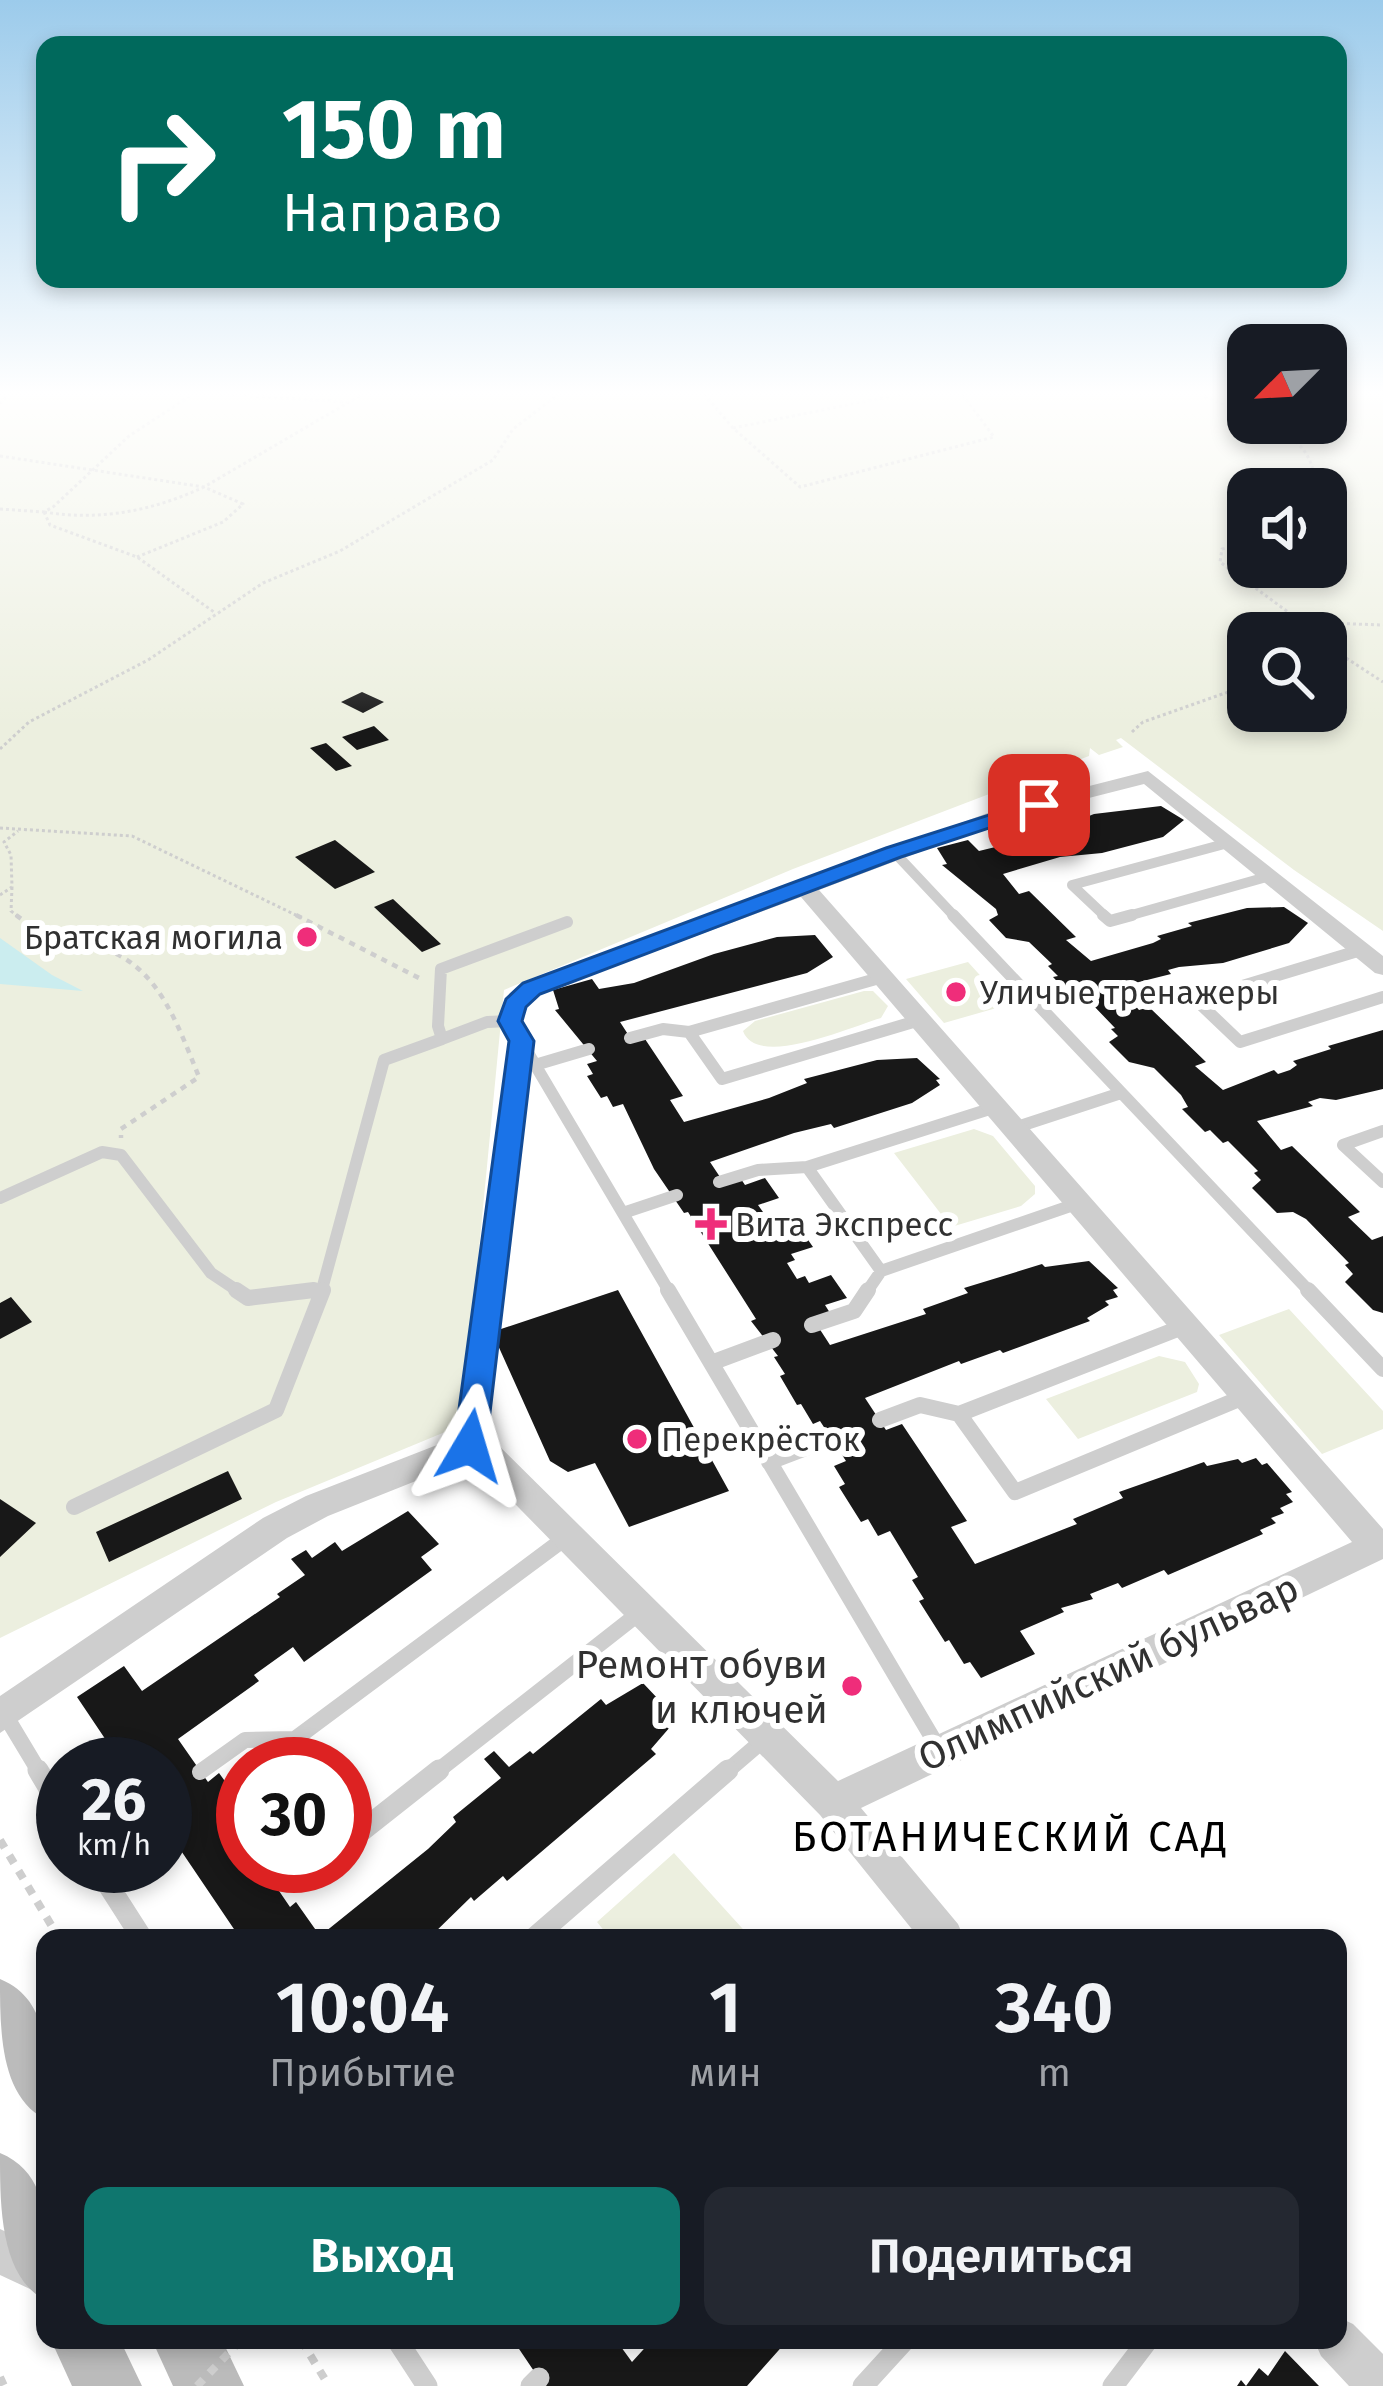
<!DOCTYPE html>
<html lang="ru">
<meta charset="utf-8">
<style>
:root{--surface:#171b24;--page:#242831;--text:#f1f3f6;--muted:#9ea1a6;--accent:#0f766e}
body{margin:0;font-family:"Fira Sans",sans-serif;background:var(--page);color:var(--text);height:100vh;display:flex;flex-direction:column;font-size:45px;white-space:nowrap}
*{box-sizing:border-box;margin:0}
p{font-size:39px;color:var(--muted)}
.icon{flex:none;width:66px;height:66px;fill:none;stroke:currentColor;stroke-width:2;stroke-linecap:round;stroke-linejoin:round}
.map{position:relative;flex:1;overflow:hidden}
.sheet{position:absolute;left:36px;top:1929px;width:1311px;height:420px;display:flex;flex-direction:column;background:var(--surface);border-radius:24px;box-shadow:0 6px 18px #0003}
.sheet>*{flex:none}
.guide{position:absolute;left:36px;top:36px;width:1311px;height:252px;border-radius:24px;box-shadow:0 6px 18px #0003;background:#00695c;color:#fff;overflow:hidden}
.needle{width:78px;rotate:246deg}
.tools{position:absolute;left:1227px;top:324px;display:grid;gap:24px}
.tools a{display:grid;place-items:center;width:120px;height:120px;border-radius:24px;background:var(--surface);box-shadow:0 6px 18px #0003;font-size:60px}
.speed{position:absolute;left:36px;top:1737px;display:flex;gap:24px;font-size:60px;font-weight:700;text-align:center}
.speed>*{display:grid;place-content:center;width:156px;height:156px;border-radius:50%;background:var(--surface);box-shadow:0 6px 18px #0003;line-height:1}
.speed small{font-size:30px;font-weight:400}
.speed .limit{border:18px solid #d22;background:#fff;color:#111}
.pin{position:absolute;display:grid;place-items:center;width:102px;height:102px;color:#fff;margin:-51px;border-radius:24px;box-shadow:0 6px 18px #0006}
.me{position:absolute;width:132px;margin:-66px;rotate:7deg;stroke-linejoin:round;filter:drop-shadow(0 0 9px #0008)}
.turn{display:flex;align-items:center;gap:42px;height:252px;padding:0 48px;font-size:54px}
.turn .icon{width:156px;height:156px;stroke-width:2.5}
.turn b{display:block;font-size:84px;line-height:102px}
.eta{display:flex;justify-content:space-evenly;align-items:center;height:204px;text-align:center}
.eta b{font-size:72px;font-weight:600;line-height:84px}
.action{display:flex;gap:24px;margin-top:auto;padding:24px 48px}
.action a{flex:1;height:138px;border-radius:24px;background:var(--accent);color:#fff;font-size:48px;font-weight:600;line-height:138px;text-align:center}
.action a+a{background:var(--page);color:var(--text)}
.map>svg:first-child{display:block}
.green{fill:#ecefdf;fill-rule:evenodd}
.water{fill:#cbedef}
.building{fill:#181818}
.lines{fill:none;stroke-linecap:round;stroke-linejoin:round}
.path-far2{stroke:#cecece;stroke-width:3;stroke-dasharray:3 3;stroke-linecap:butt}
.path-far1{stroke:#cecece;stroke-width:4.5;stroke-dasharray:6 6;stroke-linecap:butt}
.path{stroke:#cecece;stroke-width:8;stroke-dasharray:9 9;stroke-linecap:butt}
.service-far3{stroke:#cecece;stroke-width:10}
.service-far2{stroke:#cecece;stroke-width:12}
.service-far1{stroke:#cecece;stroke-width:16}
.service{stroke:#cecece;stroke-width:21}
.minor{fill:#cecece;fill-rule:evenodd}
.secondary{fill:#bbb;fill-rule:evenodd}
.path-bridge{stroke:#cecece;stroke-width:8;stroke-dasharray:9 9;stroke-linecap:butt}
.route{fill:#1a73e8;stroke:#114b97;stroke-width:3}
.poi-dot{fill:#ef2d7a;stroke:#fff;stroke-width:4.5}
.labels{text-anchor:middle;stroke-width:12;stroke-linejoin:round;paint-order:stroke}
.poi-label{font-size:33px;fill:#313131;stroke:#fff;text-anchor:start}
.near-poi-label{font-size:39px;fill:#313131;stroke:#fff;text-anchor:end}
.near-street-label{font-size:39px;fill:#313131;stroke:#fff}
.near-neighbourhood-label{font-size:42px;letter-spacing:3px;fill:#000;stroke:#fff}
</style>
<div class="map">
<svg width="1383" height="2386" viewBox="0 0 1383 2386">
<rect width="100%" height="100%" fill="#fff"/>
<path class="green" d="M0 394H1248V423H1326V394H1383V931L1294 870 1121 738 1116 740 1123 747 1099 755 1090 748 1089 756 793 869 504 990 462 1425 276 1502 0 1638ZM1248 489H1326V567H1248ZM1248 633H1326V711H1248Z
M968 962 1007 1005 944 1023 906 979Z
M864 991H873L888 1006 881 1018C850 1027 757 1069 743 1031L755 1021Z
M974 1129 993 1136 1035 1186V1194L1021 1206 951 1227 894 1153Z
M1289 1309 1383 1411V1429L1322 1454 1219 1335Z
M1159 1356 1185 1362 1199 1384 1197 1392 1078 1439 1046 1399Z
M674 1853 751 1938H610L597 1922Z"/>
<path class="water" d="M0 938 52 975 83 991 0 984Z"/>
<path class="building" d="M362 692 384 702 363 713 341 702Z
M374 726 389 740 357 750 342 737Z
M326 743 352 766 336 771 310 748Z
M1161 806 1184 820 1163 837 1102 853 1060 857 1003 874 1019 894 1029 891 1076 937 1066 940 1091 961 1153 943 1161 939 1157 936 1192 926 1188 923 1247 908 1284 907 1308 923 1289 943 1223 963 1179 967 1168 970 1171 974 1119 987 1139 1010 1149 1007 1206 1062 1195 1066 1223 1090 1274 1070 1278 1074 1290 1070 1297 1065 1293 1061 1331 1049 1328 1046 1383 1030V1089L1336 1100 1320 1098 1308 1102 1313 1106 1257 1121 1281 1150 1292 1146 1360 1212 1348 1217 1372 1240 1383 1236V1313L1373 1310 1345 1282 1353 1274 1345 1265 1349 1263 1306 1219 1293 1212 1277 1213 1252 1188 1261 1180 1254 1173 1258 1171 1228 1141 1223 1143 1210 1130 1205 1132 1182 1109 1188 1107 1181 1095 1154 1068 1129 1062 1109 1042 1118 1036 1111 1029 1115 1028 1091 1003 1070 995 1053 977 1058 976 1048 966 1052 964 1029 942 1006 938 989 920 998 915 996 909 942 865 947 864 937 848 968 840 979 851 1037 837 1094 814Z
M335 840 375 872 335 889 295 857Z
M393 899 441 944 422 952 374 907Z
M815 935 833 957 807 973 620 1022 633 1042 645 1039 683 1096 670 1100 684 1122 769 1098 807 1083 804 1079 877 1060 917 1058 940 1079 936 1080 940 1085 912 1103 834 1128 831 1124 794 1133 710 1162 720 1177 741 1179 745 1185 765 1178 779 1198 758 1205 763 1212 755 1214 765 1228 773 1225 777 1231 797 1224 813 1247 791 1254 795 1260 787 1263 797 1279 805 1276 809 1283 831 1275 847 1298 825 1305 830 1313 819 1328 830 1345 926 1314 923 1309 968 1293 964 1288 1042 1264 1045 1267 1089 1261 1118 1288 1113 1290 1118 1297 1105 1301 1109 1305 1087 1318 1090 1321 1003 1353 1000 1350 961 1364 959 1361 865 1398 886 1430 902 1424 967 1521 951 1527 975 1564 1077 1524 1073 1519 1123 1498 1119 1492 1204 1462 1207 1466 1238 1459 1242 1463 1256 1458 1262 1465 1267 1463 1292 1492 1286 1494 1293 1502 1280 1508 1284 1513 1271 1518 1276 1523 1260 1530 1263 1534 1168 1575 1164 1570 1122 1588 1118 1583 1090 1594 1093 1599 1061 1608 1064 1612 1020 1631 1035 1654 981 1678 970 1662 964 1664 949 1640 945 1642 919 1601 924 1599 912 1580 918 1577 890 1531 878 1536 868 1519 861 1522 839 1487 845 1484 834 1466 846 1461 820 1421 813 1424 801 1404 797 1405 780 1376 785 1374 774 1357 778 1356 751 1321 756 1319 688 1212 684 1213 654 1169 623 1104 613 1107 607 1096 601 1098 587 1076 593 1074 587 1064 597 1061 555 1010 559 1009 553 990 592 979 599 989 634 983 714 954 777 937Z
M618 1290 729 1491 629 1527 595 1463 568 1472 550 1461 492 1332Z
M11 1297 32 1322 0 1339V1303Z
M228 1471 242 1499 109 1562 96 1532Z
M0 1499 36 1523 0 1557Z
M408 1511 439 1544 421 1557 432 1570 304 1662 293 1647 254 1675 259 1681 178 1739 208 1782 219 1773 243 1806V1866H286L291 1873 275 1885 290 1907 296 1902 320 1936 428 1849 456 1822 453 1817 501 1778 484 1759 494 1751 509 1767 530 1751 533 1754 601 1699 606 1705 643 1683 677 1719 651 1749 656 1754 507 1881 503 1876 474 1901 471 1897 429 1938H240L165 1827V1764H122L77 1697 124 1666 142 1691 280 1597 277 1594 305 1575 291 1559 306 1550 312 1558 335 1542 342 1551Z
M513 2340H616L632 2362 652 2340 786 2342 747 2386H544Z
M1285 2351 1319 2386H1237L1241 2380 1246 2386 1259 2368 1268 2376Z"/>
<g class="lines">
<path class="path-far2" d="M220 394 347 402
M704 394 733 428 800 487 994 437 962 394
M1199 394 1248 415
M0 404 9 394
M1265 423C1297 438 1315 453 1315 489
M733 428 902 394
M0 456 204 487 363 394
M0 509 44 512 53 507 129 436 193 394
M44 512C101 521 152 511 204 487L243 504 223 522 137 557
M44 512 50 525 137 557 214 612
M1248 543 1222 549 1220 562 1288 612 1305 633
M1299 622 1383 625
M1326 645 1383 682
M1132 732 1143 722 1248 685
M0 749 29 722 148 660 263 583 340 551 493 460 513 429 559 394
M0 828 132 836 302 918
M12 887 11 911 20 918
M0 895 12 887 11 855 4 842 18 831"/>
<path class="path-far1" d="M16 915C44 937 69 938 102 948 159 966 178 1026 199 1077L121 1129V1138
M296 915 423 980"/>
<path class="path" d="M0 1840 59 1938
M301 2340 329 2386
M0 2377 4 2386"/>
<path class="service-far3" d="M894 852 956 918
M1107 918 1072 885 1228 843
M1121 918 1270 876"/>
<path class="service-far2" d="M953 915 1311 1293
M1103 915 1110 921 1132 915
M1361 950 1196 1000 1240 1042 1383 997
M883 977 689 1032 722 1079 920 1020
M510 1021 487 1022 442 1039 438 1026 441 969 567 922
M630 1038 663 1029 689 1032
M524 1046 670 1293
M535 1065 589 1049
M996 1107 807 1167 881 1271 1079 1203
M1014 1128 1121 1093
M1383 1131 1343 1145 1383 1182
M719 1182 758 1170 807 1167
M0 1198 102 1152 121 1155 211 1273 241 1293
M623 1213 677 1195
M289 1293 323 1289
M321 1293 384 1060 442 1039
M866 1293 881 1271"/>
<path class="service-far1" d="M236 1290 248 1298 314 1290
M668 1290 939 1749
M1308 1290 1383 1369
M812 1325 854 1311 868 1290
M1185 1326 959 1414 1015 1492 1246 1396
M711 1363 773 1340
M880 1420 920 1405 959 1414
M769 1462 832 1438
M74 1507 276 1410 323 1290
M4 1713 40 1773
M295 1739 313 1764
M200 1772 245 1740 295 1739 568 1536
M435 1773 643 1610
M725 1773 768 1736"/>
<path class="service" d="M38 1770 63 1812
M345 1806 363 1830 439 1770
M96 1866 142 1938
M534 1938 728 1770
M397 2340 427 2386
M531 2386 539 2378
M863 2386 905 2340
M1113 2386 1148 2340"/>
<path class="minor" d="M1148 771 1383 956V975L1375 973 1144 784 1010 818 819 890 1383 1529V1559L861 1808 958 1924 964 1938H919L820 1815 471 1459 328 1516 287 1538 0 1733V1696L263 1518 306 1496 455 1438 509 1041 498 1021 507 1000 524 984 996 810ZM801 897 1352 1542 838 1781 494 1441 487 1438 533 1041 522 1021 526 1008 540 994Z
M0 2229 45 2250V2296L0 2275Z
M1338 2317 1353 2324 1383 2354V2386H1349L1321 2356 1314 2340H1338Z"/>
<path class="secondary" d="M0 1979C56 2002 45 2068 45 2119 0 2096 0 2030 0 1979Z
M0 2153C58 2177 45 2247 45 2300 0 2276 0 2206 0 2153Z
M51 2340H120L142 2386H72Z
M152 2340H222L244 2386H173Z"/>
<path class="path-bridge" d="M197 2386 241 2340"/>
</g>
<linearGradient id="sky" x2="0" y2="1"><stop stop-color="#9ccbeb"/><stop offset="0.54" stop-color="#fff"/><stop offset="1" stop-color="#fff" stop-opacity="0"/></linearGradient>
<rect width="1383" height="728" fill="url(#sky)"/>
<path class="route" d="M1039 799 1050 805 1047 809 901 857 540 994 526 1007 522 1021 534 1041 486 1446 481 1455 470 1459 459 1455 454 1446 509 1041 498 1021 506 999 523 983 886 848Z"/>
<g class="poi-dot">
<circle cx="307" cy="937" r="12"/>
<circle cx="956" cy="992" r="12"/>
<path d="M705 1206h12v12h12v12h-12v12h-12v-12h-12v-12h12z"/>
<circle cx="637" cy="1439" r="12"/>
<circle cx="852" cy="1686" r="12"/>
</g>
<g class="labels">
<g class="poi-label">
<text x="283" y="949" text-anchor="end">Братская могила</text>
<text x="980" y="1004">Уличые тренажеры</text>
<text x="735" y="1236">Вита Экспресс</text>
<text x="661" y="1451">Перекрёсток</text>
</g>
<g class="near-poi-label">
<text x="828" y="1678">Ремонт обуви<tspan x="828" dy="45">и ключей</tspan></text>
</g>
<g class="near-street-label">
<text transform="translate(1108 1672) rotate(-25)" y="14">Олимпийский бульвар</text>
</g>
<g class="near-neighbourhood-label">
<text x="1011" y="1851">БОТАНИЧЕСКИЙ САД</text>
</g>
</g>
</svg>
<div class="tools">
<a><svg class="needle" viewBox="-14 -14 28 28"><path d="M0-13l5 13h-10z" fill="#e53935"/><path d="M0 13l5-13h-10z" fill="#9ea1a6"/></svg></a>
<a><svg class="icon" aria-label="sound" viewBox="0 0 24 24"><path d="M4 9h4l5-4v14l-5-4H4zM17 9q2 3 0 6"/></svg></a>
<a><svg class="icon" aria-label="search" viewBox="0 0 24 24"><circle cx="10" cy="10" r="6"/><path d="M15 15l6 6"/></svg></a>
</div>
<div class="speed"><div>26<small>km/h</small></div><div class="limit">30</div></div>
<div class="pin" style="left:1039px;top:805px;background:#d93025"><svg class="icon" aria-label="arrive" viewBox="0 0 24 24"><path d="M6 21V4h12l-3 4 3 4H6"/></svg></div>
<svg class="me" style="left:470px;top:1446px" viewBox="-20 -20 40 40"><path d="M0-17L14 15 0 8-14 15z" fill="#1a73e8" stroke="#fff" stroke-width="4"/></svg>
<div class="guide">
<div class="turn"><svg class="icon" aria-label="right" viewBox="0 0 24 24"><path d="M7 20v-9h11M14 6l5 5-5 5"/></svg><div><b>150 m</b>Направо</div></div>
</div>
<section class="sheet">
<div class="eta">
<div><b>10:04</b><p>Прибытие</p></div>
<div><b>1</b><p>мин</p></div>
<div><b>340</b><p>m</p></div>
</div>
<div class="action"><a>Выход</a><a>Поделиться</a></div>
</section>
</div>
